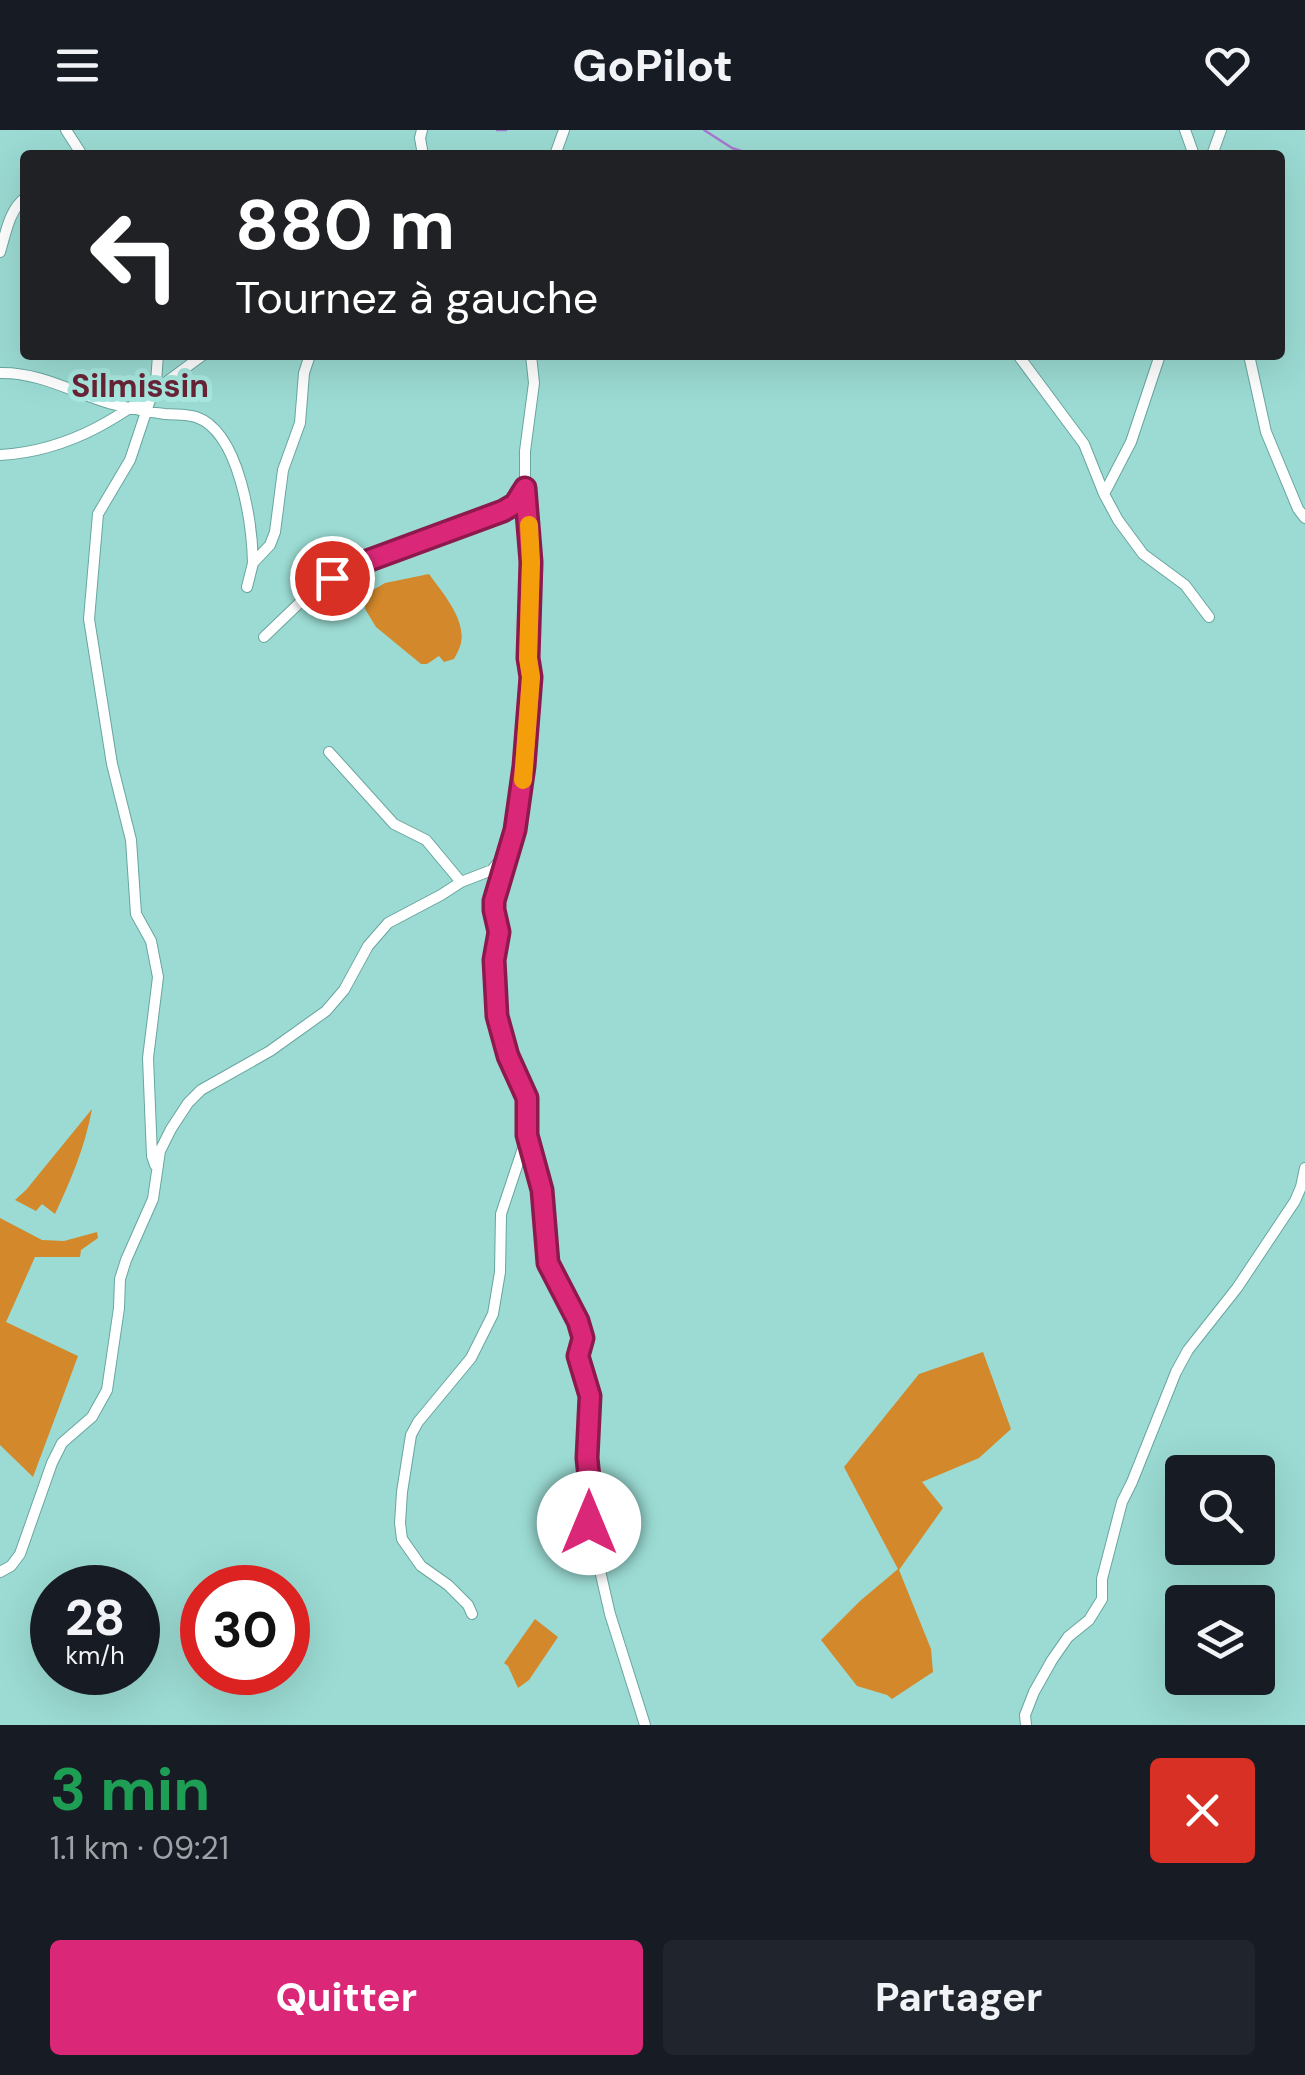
<!DOCTYPE html>
<html lang="fr">
<meta charset="utf-8">
<style>
:root{--surface:#171b24;--page:#20242c;--text:#f1f3f6;--muted:#9ea1a6;--accent:#db2777}
body{margin:0;font-family:"DM Sans",sans-serif;background:var(--page);color:var(--text);height:100vh;display:flex;flex-direction:column;font-size:38px;white-space:nowrap}
*{box-sizing:border-box;margin:0}
p{font-size:32px;color:var(--muted)}
.icon{flex:none;width:55px;height:55px;fill:none;stroke:currentColor;stroke-width:2;stroke-linecap:round;stroke-linejoin:round}
.map{position:relative;height:1595px;overflow:hidden}
.drawer{display:flex;flex-direction:column;background:var(--surface);flex:1}
.drawer>*{flex:none}
.guide{position:absolute;left:20px;top:20px;width:1265px;height:210px;border-radius:10px;box-shadow:0 10px 40px #0002;background:#202124;color:#fff;overflow:hidden}
.tools{position:absolute;left:1165px;top:1325px;display:grid;gap:20px}
.tools a{display:grid;place-items:center;width:110px;height:110px;border-radius:10px;background:var(--surface);box-shadow:0 10px 40px #0002;font-size:50px}
.speed{position:absolute;left:30px;top:1435px;display:flex;gap:20px;font-size:50px;font-weight:700;text-align:center}
.speed>*{display:grid;place-content:center;width:130px;height:130px;border-radius:50%;background:var(--surface);box-shadow:0 10px 40px #0002;line-height:1}
.speed small{font-size:25px;font-weight:400}
.speed .limit{border:15px solid #d22;background:#fff;color:#111}
.pin{position:absolute;display:grid;place-items:center;width:85px;height:85px;color:#fff;margin:-42px;border:5px solid #fff;border-radius:50%;box-shadow:0 2px 10px #0007}
.me{position:absolute;width:110px;margin:-55px;rotate:0deg;stroke-linejoin:round;filter:drop-shadow(0 0 8px #0008)}
.turn{display:flex;align-items:center;gap:35px;height:210px;padding:0 50px;font-size:45px}
.turn .icon{width:130px;height:130px;stroke-width:2.5}
.turn b{display:block;font-size:70px;line-height:85px}
.round{display:grid;place-items:center;flex:none;width:105px;height:105px;border-radius:10px;background:var(--page)}
.overview{display:flex;align-items:center;justify-content:space-between;height:170px;padding:0 50px}
h1{font-size:60px;font-weight:700;line-height:75px;color:#1e9e55}
.action{display:flex;gap:20px;margin-top:auto;padding:20px 50px}
.action a{flex:1;height:115px;border-radius:10px;background:var(--accent);color:#fff;font-size:40px;font-weight:700;line-height:115px;text-align:center}
.action a+a{background:var(--page);color:var(--text)}
header{display:flex;justify-content:space-between;align-items:center;height:130px;padding:0 50px;background:var(--surface);font-size:45px;font-weight:700}
.map>svg:first-child{display:block}
.forest{fill:#d3882b}
.lines{fill:none;stroke-linecap:round;stroke-linejoin:round}
.stream{stroke:#a778d1;stroke-width:2.5}
.minor-casing{stroke:#68a69f;stroke-width:12}
.minor{stroke:#fff;stroke-width:10}
.route-casing{stroke:#8e194d;stroke-width:25}
.route{stroke:#db2777;stroke-width:18}
.slow{stroke:#f59e0b;stroke-width:18}
.labels{text-anchor:middle;stroke-width:10;stroke-linejoin:round;paint-order:stroke}
.quarter-label{font-size:32px;font-weight:bold;fill:#692436;stroke:#a8e8e0}
</style>
<header><svg class="icon" aria-label="menu" viewBox="0 0 24 24"><path d="M4 6h16M4 12h16M4 18h16"/></svg>GoPilot<svg class="icon" aria-label="heart" viewBox="0 0 24 24"><path d="M12 20l-8-8c-3-5 5-10 8-4 3-6 11-1 8 4z"/></svg></header>
<div class="map">
<svg width="1305" height="1595" viewBox="0 0 1305 1595">
<rect width="100%" height="100%" fill="#9bdbd3"/>
<path class="forest" d="M429 444C442 462 466 489 461 513 460 518 457 523 454 529L444 532 439 526 427 534H421L376 497 365 479 366 464 385 453Z
M92 979C85 1017 71 1050 55 1084L42 1074 36 1081 15 1070 26 1060Z
M0 1088 42 1110 64 1111 97 1102 98 1108 81 1120 80 1127H35L6 1192 78 1226 33 1347 0 1315Z
M983 1222 1011 1299 979 1328 922 1352 943 1378 899 1440 931 1519 933 1542 892 1569 887 1565 857 1556 821 1510 860 1471 898 1439 844 1337 919 1244Z
M535 1489 558 1507 529 1550 518 1558 508 1536 504 1533Z"/>
<g class="lines">
<path class="stream" d="M497 0H506
M704 0 732 18 753 25"/>
<defs>
<path id="minor" d="M66 0 82 25
M422 0 420 8 423 25
M1185 0 1194 25
M555 25 564 0
M1212 25 1221 0
M0 122C6 103 9 80 25 68
M531 225 534 253 525 321V358L531 415 528 528 531 547 525 636 518 687 494 771V780L499 801 494 830 497 885 507 926 523 958 528 972 527 1005 542 1059 548 1133 578 1191 583 1208 579 1232 590 1266 587 1328 591 1358 589 1393 610 1484 645 1595
M1018 225 1084 314 1104 364 1118 390 1143 424 1185 455 1209 487
M1249 225 1266 302 1298 379 1305 388
M0 243C40 242 74 263 112 274 129 278 148 282 165 284 176 285 186 284 196 287 240 302 252 394 253 433
M0 325C85 320 137 273 203 225
M1104 364 1131 312 1160 225
M247 457 253 433 270 415 275 402 283 340 300 293 304 243 310 225
M264 507 312 461 332 448 359 434 503 381 515 373 524 359
M329 622 394 694 426 710 461 752
M155 1035 152 1026 148 928 158 847 151 811 136 784 131 710 112 634 89 489 98 384 130 330 156 252 158 225
M0 1442 11 1436 20 1424 52 1333 62 1313 92 1287 107 1260 119 1178 120 1149 126 1130 153 1069 160 1021 171 999 188 973 201 960 270 921 326 881 344 860 368 816 388 793 441 765 461 752 492 740 503 727
M472 1484 468 1475 448 1455 421 1436 402 1409 400 1393 402 1362 411 1305 418 1292 471 1228 493 1184 500 1142 501 1084 527 1006
M1026 1595 1025 1585 1034 1562 1052 1530 1068 1507 1089 1490 1102 1469V1449L1122 1372 1132 1352 1176 1242 1188 1220 1237 1158 1295 1071 1301 1057 1305 1038"/>
</defs>
<use href="#minor" class="minor-casing"/>
<use href="#minor" class="minor"/>
</g>
<g class="lines">
<defs>
<path id="route" d="M332 448 359 434 503 381 515 374 525 358 531 432 528 528 531 547 524 636 515 700 494 771V780L499 802 494 830 497 886 508 926 527 968V1005L542 1060 548 1133 578 1191 583 1208 578 1226 590 1266 587 1328 590 1358 589 1393"/>
</defs>
<use href="#route" class="route-casing"/>
<use href="#route" class="route"/>
<path class="slow" d="M523 650 531 547 528 528 531 432 529 395"/>
</g>
<g class="labels">
<g class="quarter-label">
<text x="140" y="267">Silmissin</text>
</g>
</g>
</svg>
<div class="tools">
<a><svg class="icon" aria-label="search" viewBox="0 0 24 24"><circle cx="10" cy="10" r="6"/><path d="M15 15l6 6"/></svg></a>
<a><svg class="icon" aria-label="layers" viewBox="0 0 24 24"><path d="M12 4l9 5-9 5-9-5zM3 14l9 5 9-5"/></svg></a>
</div>
<div class="speed"><div>28<small>km/h</small></div><div class="limit">30</div></div>
<div class="pin" style="left:332px;top:448px;background:#d93025"><svg class="icon" aria-label="arrive" viewBox="0 0 24 24"><path d="M6 21V4h12l-3 4 3 4H6"/></svg></div>
<svg class="me" style="left:589px;top:1393px" viewBox="-20 -20 40 40"><circle r="19" fill="#fff"/><path d="M0-13L10 11 0 6-10 11z" fill="#db2777"/></svg>
<div class="guide">
<div class="turn"><svg class="icon" aria-label="left" viewBox="0 0 24 24"><path d="M17 20v-9H6M10 6l-5 5 5 5"/></svg><div><b>880 m</b>Tournez à gauche</div></div>
</div>
</div>
<section class="drawer">
<div class="overview"><div><h1>3 min</h1><p>1.1 km · 09:21</p></div><a class="round" style="background:#d93025;color:#fff"><svg class="icon" aria-label="close" viewBox="0 0 24 24"><path d="M6 6l12 12M18 6L6 18"/></svg></a></div>
<div class="action"><a>Quitter</a><a>Partager</a></div>
</section>
